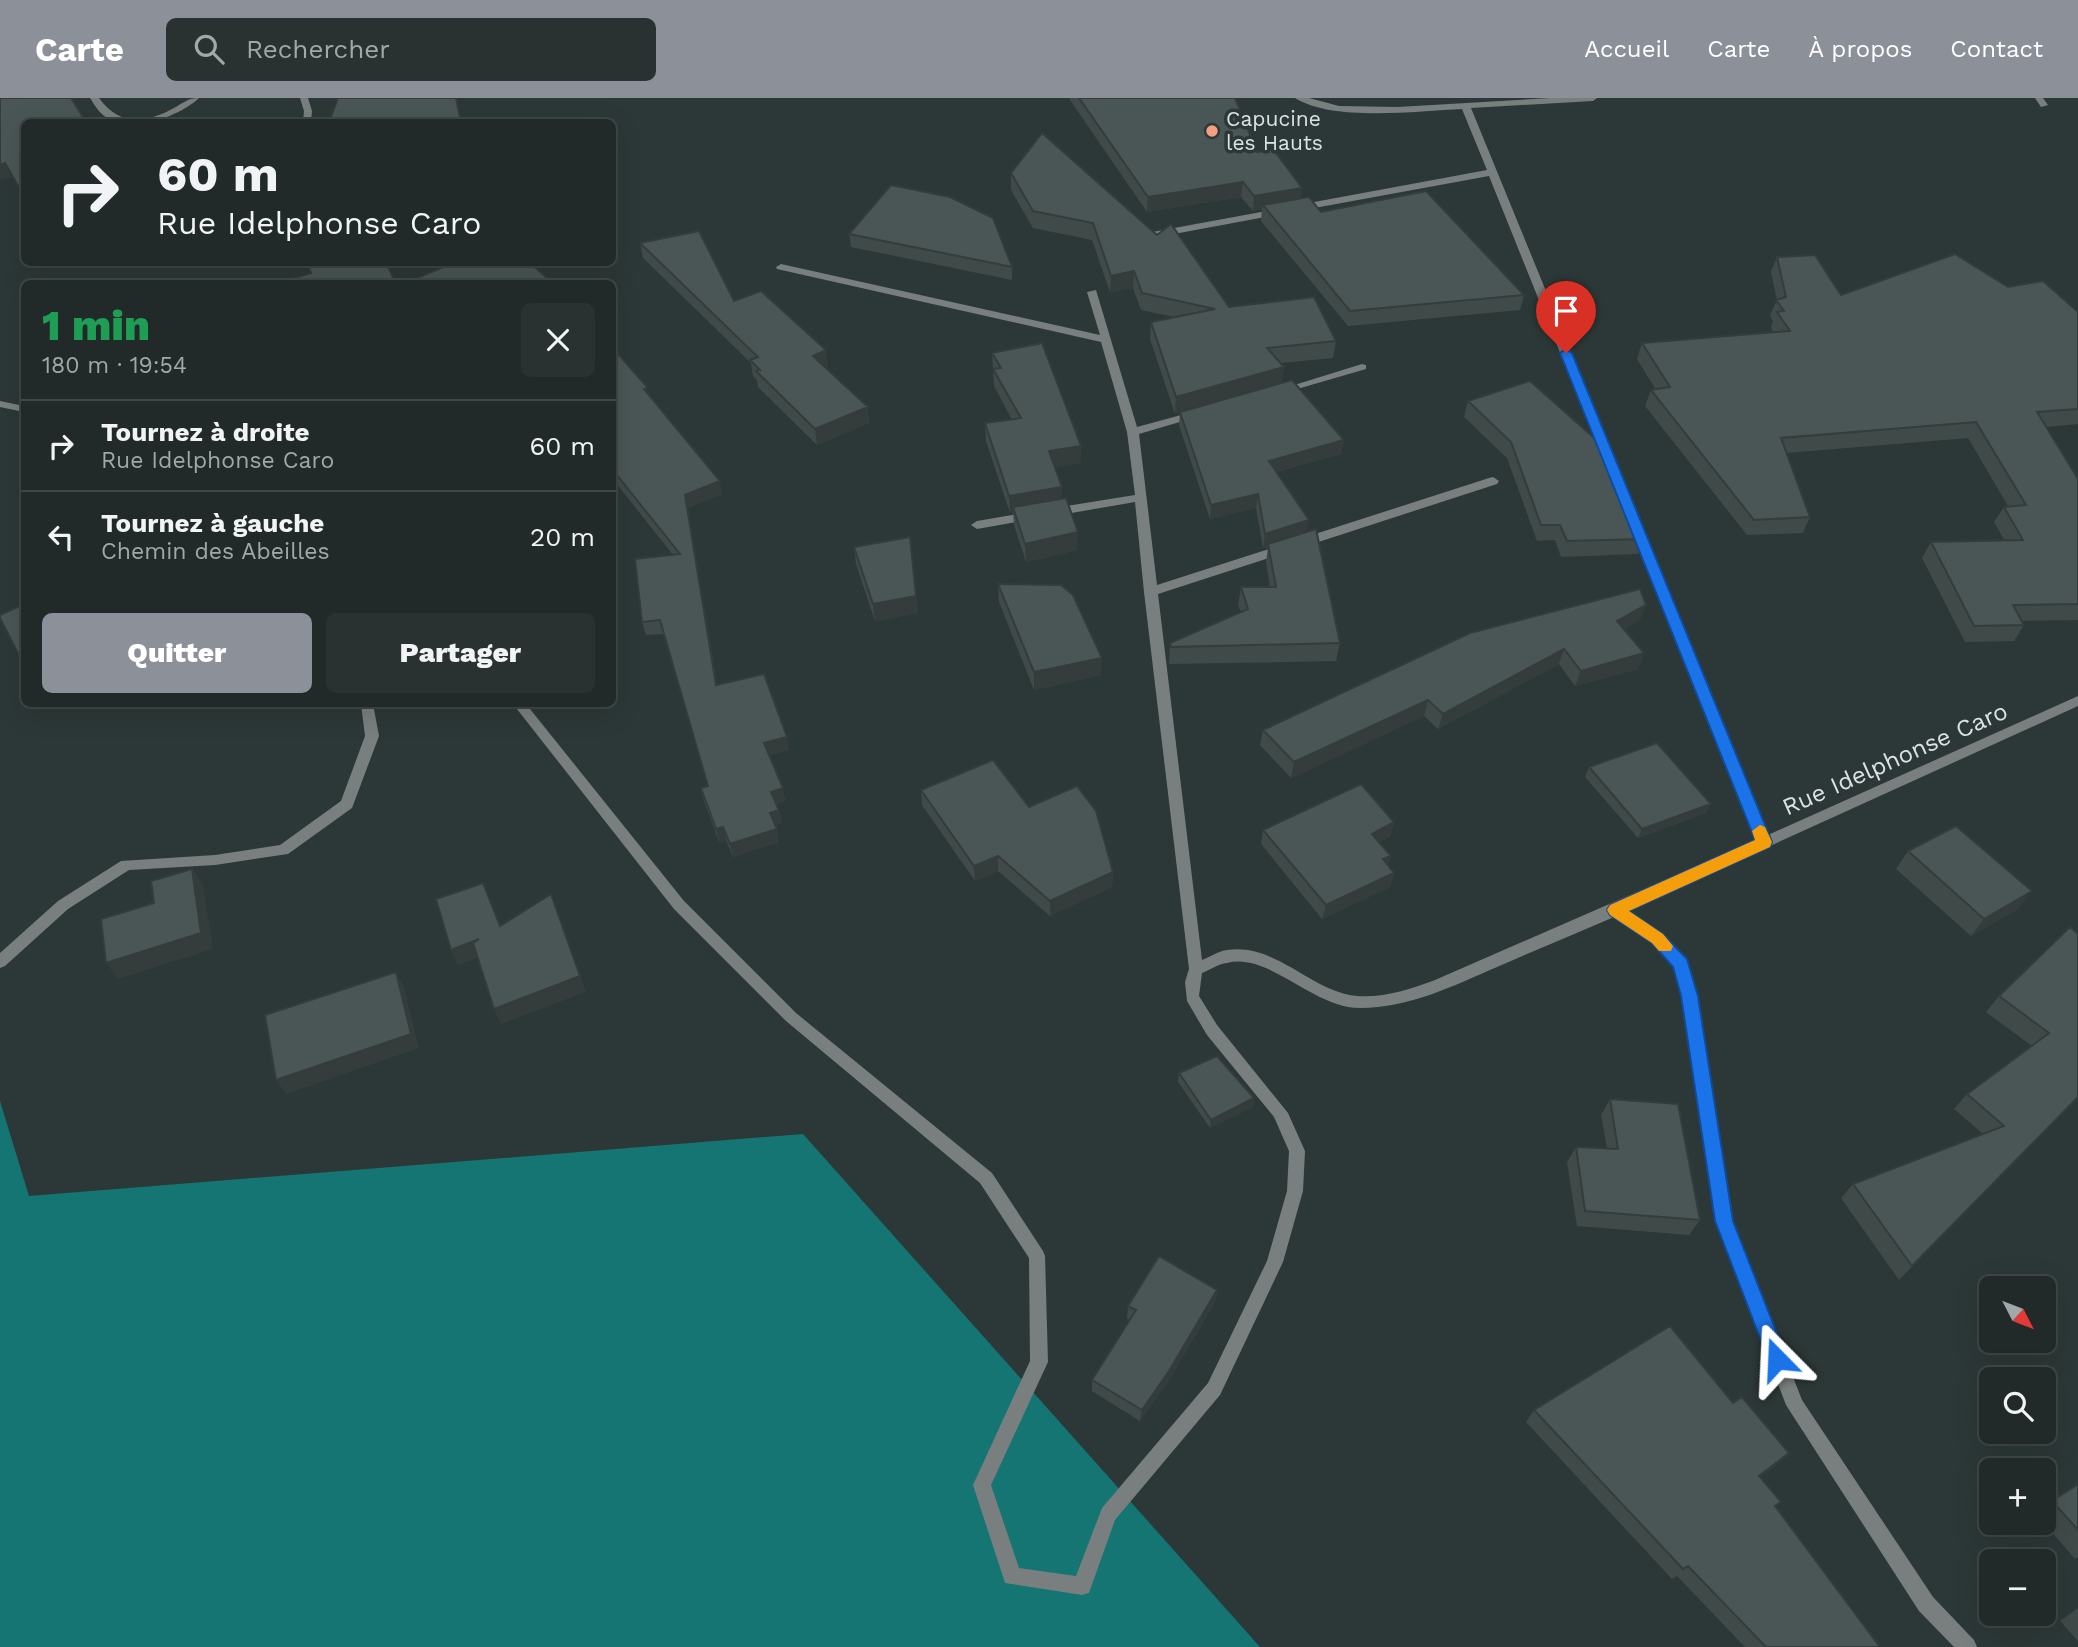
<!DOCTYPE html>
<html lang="fr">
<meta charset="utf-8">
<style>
:root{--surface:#212a29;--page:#293231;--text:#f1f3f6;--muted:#a2a7a8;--line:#3e4646;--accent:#8c9099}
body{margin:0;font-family:"Work Sans",sans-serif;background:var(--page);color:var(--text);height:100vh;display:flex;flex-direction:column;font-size:26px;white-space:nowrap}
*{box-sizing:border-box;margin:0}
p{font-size:23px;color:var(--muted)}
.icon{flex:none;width:38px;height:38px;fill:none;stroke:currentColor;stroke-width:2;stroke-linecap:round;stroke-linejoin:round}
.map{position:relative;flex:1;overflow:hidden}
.panel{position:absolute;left:21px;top:182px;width:595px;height:427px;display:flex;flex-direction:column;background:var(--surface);border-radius:10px;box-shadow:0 7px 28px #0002,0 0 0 2px var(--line)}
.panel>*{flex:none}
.guide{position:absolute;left:21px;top:21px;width:595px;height:147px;border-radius:10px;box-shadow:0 7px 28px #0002,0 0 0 2px var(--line);background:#212a29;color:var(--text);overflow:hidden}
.needle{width:46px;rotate:132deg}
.buttons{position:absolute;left:1979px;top:1178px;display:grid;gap:14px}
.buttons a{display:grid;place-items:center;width:77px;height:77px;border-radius:10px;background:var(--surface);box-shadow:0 7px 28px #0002,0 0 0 2px var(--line);font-size:35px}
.pin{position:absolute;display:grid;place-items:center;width:60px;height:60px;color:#fff;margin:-72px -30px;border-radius:50% 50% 50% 0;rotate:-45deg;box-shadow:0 0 7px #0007}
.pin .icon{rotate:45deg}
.me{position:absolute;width:77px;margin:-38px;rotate:339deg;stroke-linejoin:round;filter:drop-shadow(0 0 5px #0008)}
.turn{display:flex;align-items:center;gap:24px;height:147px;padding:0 21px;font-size:32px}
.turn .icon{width:91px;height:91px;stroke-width:2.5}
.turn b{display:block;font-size:49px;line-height:60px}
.round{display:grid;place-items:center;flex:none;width:74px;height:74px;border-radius:10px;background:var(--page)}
.head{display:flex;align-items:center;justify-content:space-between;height:119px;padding:0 21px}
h1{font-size:42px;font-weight:800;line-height:52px;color:#1e9e55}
.button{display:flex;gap:14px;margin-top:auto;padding:14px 21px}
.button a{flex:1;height:80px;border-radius:10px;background:var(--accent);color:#fff;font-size:28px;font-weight:800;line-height:80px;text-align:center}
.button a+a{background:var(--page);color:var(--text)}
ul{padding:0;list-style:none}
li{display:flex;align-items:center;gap:21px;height:91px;padding:0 21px;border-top:2px solid var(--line)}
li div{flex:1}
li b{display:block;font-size:26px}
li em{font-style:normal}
header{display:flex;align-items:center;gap:42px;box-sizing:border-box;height:98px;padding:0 35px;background:var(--accent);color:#fff}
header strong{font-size:33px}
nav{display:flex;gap:38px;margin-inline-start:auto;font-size:24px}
.search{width:490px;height:63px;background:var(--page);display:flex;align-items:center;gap:18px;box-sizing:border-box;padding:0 24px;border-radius:10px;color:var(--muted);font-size:26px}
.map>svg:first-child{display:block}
.forest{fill:#147572}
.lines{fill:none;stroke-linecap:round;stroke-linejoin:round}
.minor{fill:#797f7e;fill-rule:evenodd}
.wall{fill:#404a49}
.shaded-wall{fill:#343c3c}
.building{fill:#4a5655;stroke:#343c3c;stroke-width:2}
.route{fill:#1a73e8;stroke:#114b97;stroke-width:2}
.slow{fill:#f59e0b}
.poi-dot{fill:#f2a080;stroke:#2c3837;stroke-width:2.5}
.labels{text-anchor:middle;stroke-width:7;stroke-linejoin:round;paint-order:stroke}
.far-poi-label{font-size:21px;fill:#dce3e3;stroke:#2c3837;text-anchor:start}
.street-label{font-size:24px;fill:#dce3e3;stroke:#2c3837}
</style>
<header>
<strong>Carte</strong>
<div class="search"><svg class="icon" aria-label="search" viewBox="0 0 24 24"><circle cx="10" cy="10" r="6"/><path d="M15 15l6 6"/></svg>Rechercher</div>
<nav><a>Accueil</a><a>Carte</a><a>À propos</a><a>Contact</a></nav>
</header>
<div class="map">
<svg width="2078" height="1549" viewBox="0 0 2078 1549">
<rect width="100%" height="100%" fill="#2c3837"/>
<path class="forest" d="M0 1003 29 1098 803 1036 1260 1549H0Z"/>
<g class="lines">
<path class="minor" d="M90 0H99C119 28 145 26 174 10 183 5 188 0 199 0 179 19 127 38 103 17 98 13 94 6 90 0Z
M300 0H308L312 13 311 24H303L304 13Z
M1295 0H1309L1339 8 1398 9 1550 0H1597L1593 3 1471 10 1616 364 1614 367H1606L1604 364 1489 78 1298 113 1293 110 1298 107 1487 72 1462 11C1417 13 1333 24 1295 0Z
M2035 0H2043L2048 7 2041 9Z
M1278 111 1281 112V116L1147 141 1142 138 1147 135Z
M781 166 1100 237 1087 194 1096 192 1137 329 1196 313 1201 316 1200 318 1139 336 1157 487 1489 380 1493 379 1499 383 1497 386 1158 496 1202 862C1210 859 1219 853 1227 852 1277 845 1310 893 1357 898 1384 900 1411 891 1435 882L1756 742 1630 428 1632 425 1636 424 1642 428 1768 737 2078 598V608L1627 813 1663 837 1686 862 1696 898 1732 1123 1802 1302 1933 1499 1974 1542 1977 1549H1954L1919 1513 1786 1307 1716 1123 1682 898 1674 869 1653 845 1614 819C1575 836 1536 852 1497 869 1453 888 1409 910 1360 910 1313 910 1269 854 1227 865 1218 866 1210 872 1202 875L1199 898 1217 927 1288 1015 1305 1053 1303 1093 1283 1164 1220 1297 1115 1422 1089 1495 1082 1497 1005 1485 973 1387 1030 1263 1029 1160 980 1085 786 923 674 811 513 606H526L684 803 796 915 992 1075 1043 1153 1045 1158 1048 1264 991 1387 1019 1470 1076 1478 1102 1410 1208 1285 1267 1163 1287 1093 1289 1053 1274 1019 1207 937 1187 903 1185 884 1189 871 1144 494 1135 404 1054 418 1048 414 1054 410 1135 397 1127 334 1101 244 777 171 776 169Z
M1362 266 1366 267V271L1280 296 1275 293Z
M0 303 24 308V314L0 309Z
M1030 414 1036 418 1034 421 977 431 971 427 977 423Z
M361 606H373L379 638 352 710 288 756 215 767 129 772 68 811 5 868 0 870V855L58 803 121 763 215 757 280 747 341 703 365 638Z"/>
</g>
<path class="wall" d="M1070 0H1235L1257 54 1300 101 1321 114 1524 197 1520 212 1348 228 1261 123 1262 111 1253 113 1241 99 1147 114 1070 2Z
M1011 75 1229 209 1336 243 1333 260 1281 265 1284 269 1281 285 1344 342 1341 356 1276 374 1307 434 1340 545 1336 563 1169 566 1170 545 1241 514 1238 507 1241 489H1270L1266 464 1268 449 1263 450 1256 410 1210 421 1179 327 1180 314 1175 316 1150 241 1151 224 1174 219 1141 212 1133 190 1110 194 1092 142 1033 130 1011 92Z
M849 136 1012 169V182L851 149Z
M640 145 734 203 828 268 825 269 868 309 869 325 817 347 758 289 757 282 753 278 751 265 643 160Z
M1777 159 1841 197 2008 189 2078 214V326L2046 329 2078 381V522L2021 523 2024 527 2014 543 1965 544 1922 460 1931 444 2005 443 1994 424 2004 409 2008 408 1968 340 1786 355 1810 419 1803 435 1747 437 1645 308 1651 292H1656L1637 261 1642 245 1774 235 1771 229 1773 223 1770 217 1777 202 1771 174Z
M612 249 722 396 688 410 717 587 789 652 769 657 783 690 785 703 777 706 779 712 782 725 775 727 779 744 733 759 726 742 719 744 704 703 701 690 708 688 663 536 646 537 642 524 673 457 612 380Z
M992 255 1081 365 1055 369 1062 401 1077 452 1026 464 1014 427 1013 414 1010 415 986 343 985 325 1012 322 994 288Z
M1468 303 1644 441 1638 456 1561 459 1555 442 1537 443 1507 360 1464 319Z
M854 449 916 498 918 515 875 523 856 466Z
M998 486 1101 577 1034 592 999 504Z
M1640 522 1624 531 1644 555 1638 571 1575 588 1559 566 1438 631 1424 618 1291 680 1260 647 1263 632Z
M1589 669 1706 715 1638 740 1585 679Z
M921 692 1113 774 1112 789 1050 818 998 773 975 783 922 707Z
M1394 724 1390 739 1379 744 1391 758 1388 767 1394 775 1390 789 1322 821 1261 746 1263 732Z
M1908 753 2018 811 1971 838 1896 771Z
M2070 829 2078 999 1899 1182 1841 1100 1853 1086 1983 1036 1954 1011 1967 996 2032 948 1986 914 1999 898Z
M1179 975 1254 1000 1253 1009 1210 1030 1178 984Z
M1610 1001 1700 1122 1689 1137 1577 1128 1567 1064 1576 1049 1607 1050 1601 1017Z
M1217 1192 1215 1204 1168 1284 1140 1323 1092 1293V1282L1130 1222 1127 1220 1128 1208Z
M1534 1312 1777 1367 1760 1379 1775 1409 1880 1549H1745L1677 1478 1672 1481 1526 1324Z
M2078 1386V1459L2075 1461 2043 1424H2044V1408Z
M2078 1510V1543L2060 1523Z"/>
<path class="shaded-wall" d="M5 65 13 79 0 82V67Z
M1243 84 1241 99 1147 114 1148 99Z
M1302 90 1300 104 1263 107 1262 111 1253 113 1254 98Z
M1134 173 1133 190 1110 194 1111 178Z
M826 252 828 268 815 274 813 258Z
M1284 269 1281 286 1175 316 1176 299Z
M868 309 869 325 817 347 815 331Z
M1344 342 1341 356 1267 376 1269 363Z
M1081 348V365L1049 370V353Z
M720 383 722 396 688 410 719 601 685 397Z
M1062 389V406L1013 409V414L1010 415 1009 398Z
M1258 396 1256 410 1210 421 1211 407Z
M1309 422 1307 436 1263 450 1265 436Z
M1078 434 1077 452 1026 464 1025 446Z
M916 498 918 515 875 523 873 506Z
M1646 507 1640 522 1611 538 1617 523Z
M1564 551 1559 566 1438 631 1443 616Z
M1644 555 1638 571 1575 588 1581 573Z
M1102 560 1101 577 1034 592V574Z
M1428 602 1424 618 1291 680 1294 664Z
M787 639 789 652 767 658 764 645Z
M783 690 785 703 774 707 771 694Z
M1711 706 1706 715 1638 740 1642 731Z
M779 712 782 725 773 728 770 715Z
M1394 724 1390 739 1368 750 1372 736Z
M723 729 726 742 719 744 716 731Z
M777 731 779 744 733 759 730 746Z
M998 758V773L975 783 974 768Z
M1391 758 1387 772 1383 761Z
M192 771 203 787 213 851 118 881 106 865Z
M1113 774 1112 789 1050 818V803Z
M1394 775 1390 789 1322 821 1326 807Z
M2032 793 2018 811 1971 838 1984 821Z
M551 796 586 894 501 926 494 911Z
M479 841 486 857 458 867 451 852Z
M396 874 404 889 419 950 286 996 276 982Z
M1254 1000 1253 1009 1210 1030 1211 1022Z
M1217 1192 1215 1204 1168 1284 1140 1323 1142 1312Z
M1789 1355 1777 1367 1747 1389 1759 1378Z"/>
<path class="building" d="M0 0H71L86 24H24V98L5 65 0 67Z
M338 0H456L461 24H329Z
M1079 0H1235L1257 54 1273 51 1302 90 1254 98 1243 84 1148 99Z
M1042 35 1157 137 1171 126 1229 209 1314 199 1336 243 1267 250 1284 269 1176 299 1151 224 1215 211 1142 195 1134 173 1111 178 1093 125 1033 113 1011 75Z
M891 87 950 99 993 120 1012 169 849 136Z
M1426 93 1524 197 1350 213 1263 107 1309 99 1321 114Z
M699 133 734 203 761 193 826 252 813 258 868 309 815 331 756 273 760 272 750 262 758 259 640 145Z
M1955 156 2008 189 2043 183 2078 214V311L2037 314 2078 381V506L2013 507 2024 527 1974 528 1931 444 2023 442 2004 409 2026 407 1976 324 1781 340 1810 419 1754 422 1651 292 1670 289 1642 245 1790 233 1777 214 1784 213 1776 202 1786 199 1777 159 1815 157 1841 197Z
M307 164H386L396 186H274L311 175Z
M455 164H529L554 186H403Z
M1042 245 1081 348 1049 353 1062 389 1009 398 985 325 1021 320 993 271 1001 270 992 255Z
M612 249 648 290 644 291 720 383 685 397 716 587 764 576 787 639 764 645 783 690 771 694 779 712 770 715 777 731 730 746 723 729 716 731 701 690 708 688 660 522 642 524 635 461 680 456 612 371Z
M1292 282 1344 342 1269 363 1309 422 1265 436 1258 396 1211 407 1180 314Z
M1530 283 1609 353 1644 441 1567 443 1560 427H1541L1511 344 1468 303Z
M1066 400 1078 434 1025 446 1013 409Z
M1316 431 1340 545 1171 549 1170 545 1248 511 1241 489H1276L1268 446Z
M910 439 916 498 873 506 854 449Z
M998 486 1061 487 1073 497 1102 560 1034 574Z
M1640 491 1646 507 1617 523 1644 555 1581 573 1564 551 1443 616 1428 602 1294 664 1263 632 1470 535Z
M24 506V567L0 520V517Z
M1657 645 1711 706 1642 731 1589 669Z
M993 662 1029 709 1077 688 1096 713 1113 774 1050 803 998 758 974 768 921 692Z
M1361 686 1394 724 1372 736 1391 758 1383 761 1394 775 1326 807 1263 732Z
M1956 728 2032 793 1984 821 1908 753Z
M192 771 201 835 106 865 101 821 154 805 151 783Z
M483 785 500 828 551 796 580 878 494 911 473 845 479 841 451 852 436 801Z
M2070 829 2078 836V999L1912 1168 1853 1086 2004 1028 1967 996 2049 935 1999 898Z
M396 874 411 936 276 982 265 917Z
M1217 958 1254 1000 1211 1022 1179 975Z
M1610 1001 1678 1006 1700 1122 1585 1113 1576 1049 1618 1051Z
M1159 1158 1217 1192 1169 1273 1142 1312 1092 1282 1136 1212 1128 1208Z
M1670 1228 1733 1305 1742 1299 1789 1355 1759 1378 1781 1404 1775 1408 1880 1549H1766L1688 1468 1683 1471 1534 1312Z
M2078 1386V1432L2052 1403Z"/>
<path class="route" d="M1566 251 1572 255 1772 744 1770 749 1629 813 1663 836 1687 861 1698 898 1733 1123 1787 1261 1784 1267 1777 1270 1771 1267 1768 1261 1715 1123 1681 898 1673 869 1652 845 1610 817 1607 812 1610 807 1755 742 1560 255Z"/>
<path class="slow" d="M1760 727 1765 729 1772 744 1770 749 1629 813 1663 836 1673 848 1671 853H1659L1652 845 1610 817 1607 812 1610 807 1755 742 1752 733Z"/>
<circle class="poi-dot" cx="1212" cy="33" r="7"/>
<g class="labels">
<g class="far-poi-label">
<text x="1226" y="28">Capucine<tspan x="1226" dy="24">les Hauts</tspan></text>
</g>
<g class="street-label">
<text transform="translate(1895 661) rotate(-24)" y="8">Rue Idelphonse Caro</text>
</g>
</g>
</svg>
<div class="buttons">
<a><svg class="needle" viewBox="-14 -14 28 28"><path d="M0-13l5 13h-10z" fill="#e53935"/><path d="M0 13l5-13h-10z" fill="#a2a7a8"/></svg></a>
<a><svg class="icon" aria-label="search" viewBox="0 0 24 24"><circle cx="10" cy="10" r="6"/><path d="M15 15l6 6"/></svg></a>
<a>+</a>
<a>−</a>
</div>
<div class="pin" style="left:1566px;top:255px;background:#d93025"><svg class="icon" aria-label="arrive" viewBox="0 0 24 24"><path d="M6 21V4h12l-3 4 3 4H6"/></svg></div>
<svg class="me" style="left:1777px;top:1261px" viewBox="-20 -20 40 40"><path d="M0-17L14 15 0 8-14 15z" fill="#1a73e8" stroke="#fff" stroke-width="4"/></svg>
<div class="guide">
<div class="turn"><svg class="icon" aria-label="right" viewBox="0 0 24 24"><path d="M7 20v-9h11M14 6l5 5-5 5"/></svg><div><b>60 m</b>Rue Idelphonse Caro</div></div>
</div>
<section class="panel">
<div class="head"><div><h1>1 min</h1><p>180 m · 19:54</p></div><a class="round"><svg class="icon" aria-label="close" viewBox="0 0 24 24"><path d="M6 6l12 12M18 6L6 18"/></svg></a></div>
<ul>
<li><svg class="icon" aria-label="right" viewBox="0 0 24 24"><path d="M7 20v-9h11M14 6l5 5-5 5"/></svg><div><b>Tournez à droite</b><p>Rue Idelphonse Caro</p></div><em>60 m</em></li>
<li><svg class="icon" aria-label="left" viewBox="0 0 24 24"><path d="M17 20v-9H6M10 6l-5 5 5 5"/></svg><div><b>Tournez à gauche</b><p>Chemin des Abeilles</p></div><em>20 m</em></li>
</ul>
<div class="button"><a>Quitter</a><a>Partager</a></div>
</section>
</div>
